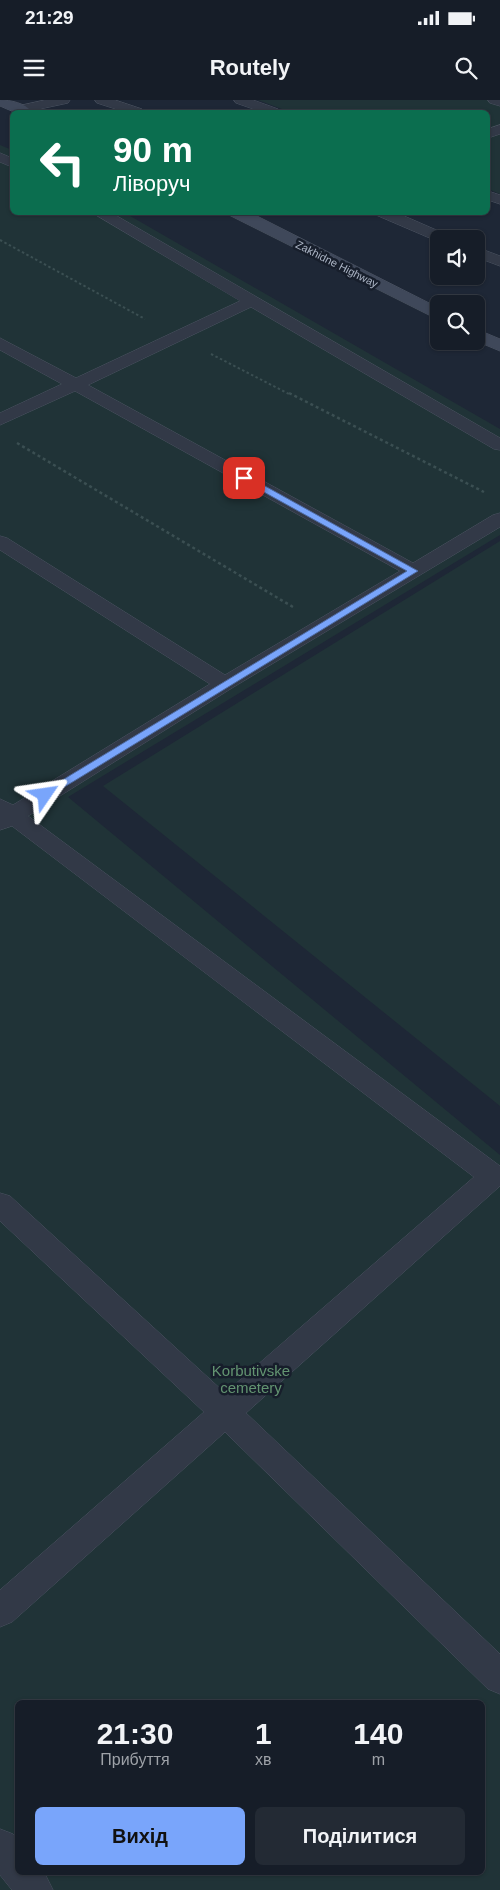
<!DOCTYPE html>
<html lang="uk">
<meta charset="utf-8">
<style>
:root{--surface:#161d28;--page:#232a34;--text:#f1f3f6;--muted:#9ea2a8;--line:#353b45;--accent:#79a5fb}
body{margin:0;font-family:Arial,sans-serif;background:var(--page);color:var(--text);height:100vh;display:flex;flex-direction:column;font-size:19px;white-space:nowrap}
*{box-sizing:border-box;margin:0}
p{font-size:16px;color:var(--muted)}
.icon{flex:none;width:28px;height:28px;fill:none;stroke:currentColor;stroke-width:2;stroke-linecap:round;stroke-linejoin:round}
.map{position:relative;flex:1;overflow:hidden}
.sheet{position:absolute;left:15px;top:1600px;width:470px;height:175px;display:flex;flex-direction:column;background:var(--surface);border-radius:8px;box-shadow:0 1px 4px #0004,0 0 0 1px var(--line)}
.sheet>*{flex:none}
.hud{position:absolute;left:10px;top:10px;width:480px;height:105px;border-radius:8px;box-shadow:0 1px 4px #0004,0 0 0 1px var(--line);background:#0b6e4f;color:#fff;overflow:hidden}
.controls{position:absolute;left:430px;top:130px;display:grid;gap:10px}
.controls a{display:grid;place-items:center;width:55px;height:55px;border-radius:8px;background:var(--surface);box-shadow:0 1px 4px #0004,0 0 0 1px var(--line);font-size:25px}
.pin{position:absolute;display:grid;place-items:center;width:42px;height:42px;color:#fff;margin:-21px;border-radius:10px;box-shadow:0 2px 8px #0006}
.me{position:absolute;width:55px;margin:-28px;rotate:58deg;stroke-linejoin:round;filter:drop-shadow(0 0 4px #0008)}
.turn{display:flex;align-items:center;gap:18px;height:105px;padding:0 20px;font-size:22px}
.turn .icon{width:65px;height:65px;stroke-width:2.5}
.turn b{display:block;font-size:35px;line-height:42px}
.eta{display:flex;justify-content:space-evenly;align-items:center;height:85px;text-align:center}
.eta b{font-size:30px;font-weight:700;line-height:35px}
.primary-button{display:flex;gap:10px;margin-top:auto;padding:10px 20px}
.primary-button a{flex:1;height:58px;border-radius:8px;background:var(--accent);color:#111;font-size:20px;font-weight:700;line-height:58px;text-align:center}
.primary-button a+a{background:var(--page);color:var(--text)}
.status{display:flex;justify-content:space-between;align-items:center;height:35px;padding:0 25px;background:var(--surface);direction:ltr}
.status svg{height:14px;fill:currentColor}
header{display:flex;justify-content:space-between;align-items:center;height:65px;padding:0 20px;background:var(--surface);font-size:22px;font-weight:700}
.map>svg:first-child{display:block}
.green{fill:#203337;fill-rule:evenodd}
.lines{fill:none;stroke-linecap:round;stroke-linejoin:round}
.service-casing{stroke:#4c5462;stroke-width:1}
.secondary-casing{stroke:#4c5462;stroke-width:1}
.path-far1{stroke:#3b4f52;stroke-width:2;stroke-dasharray:2.5 2.5;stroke-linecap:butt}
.path{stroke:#3b4f52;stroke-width:2.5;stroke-dasharray:3 3;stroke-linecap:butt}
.service{fill:#323947;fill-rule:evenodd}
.secondary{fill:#3f485a;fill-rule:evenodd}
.route{fill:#79a5fb;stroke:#4f6ba3}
.labels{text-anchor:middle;stroke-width:5;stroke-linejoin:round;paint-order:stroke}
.far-street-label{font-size:11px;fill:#abb4c4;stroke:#171e2b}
.near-park-label{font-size:15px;fill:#639471;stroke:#171e2b}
</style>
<div class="status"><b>21:29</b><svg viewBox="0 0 49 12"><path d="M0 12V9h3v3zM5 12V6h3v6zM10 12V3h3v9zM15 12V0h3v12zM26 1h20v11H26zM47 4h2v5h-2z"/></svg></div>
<header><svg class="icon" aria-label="menu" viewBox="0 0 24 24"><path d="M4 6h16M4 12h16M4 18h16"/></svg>Routely<svg class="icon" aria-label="search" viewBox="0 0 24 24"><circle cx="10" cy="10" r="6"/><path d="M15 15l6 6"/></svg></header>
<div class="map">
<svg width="500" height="1790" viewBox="0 0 500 1790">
<rect width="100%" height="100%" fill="#1e2736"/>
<path class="green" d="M258 0H500V94L488 89V12H290Z
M0 45 12 50V112L125 113 500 329V435L68 697 500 1055V1790H0ZM18 1602H482V1772H18Z
M500 441V1006L103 686Z"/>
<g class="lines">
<defs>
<path id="service" d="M45 0H70L68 3 26 12H14L12 10 14 7Z
M95 0H115L142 9 144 12H125L97 3Z
M234 0H253L278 9 280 12H262L236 3Z
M488 0H500V6L490 3Z
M500 25V34L488 38V29Z
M0 53 12 58V67L0 62Z
M488 91 500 95V104L488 100Z
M91 112H110L500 338V350L494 349 251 207 88 285 413 463 493 415 500 413V427L232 588 28 716 500 1066V1086L246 1313 500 1554V1594L488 1589 225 1332 12 1522 0 1527V1490L204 1312 0 1121V1093L10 1096 225 1293 474 1077 12 726 0 730V699L13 705 210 584 0 450V436L7 438 225 575 400 471 75 291 0 325V313L62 284 0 250V238L76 278 240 201Z
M374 112H395L450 136 452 139H439V142L376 115Z
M476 147 500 156V166L476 157Z
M0 1729 13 1734 18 1740V1772H44L53 1790H12L0 1775Z"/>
<path id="secondary" d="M0 0C11 0 25 3 32 12H14L0 6Z
M227 112H249L439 208V220L229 115Z
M476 229 500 239V251L476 241Z"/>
</defs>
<use href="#service" class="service-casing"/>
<use href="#secondary" class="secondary-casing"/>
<path class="path-far1" d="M0 140 145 219
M211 254 291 295"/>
<path class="path" d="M289 293 484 392
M17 343 293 507"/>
<use href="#service" class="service"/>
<use href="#secondary" class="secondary"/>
</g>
<path class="route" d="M242 376H247L418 471 48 697H41V693L407 471 242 380Z"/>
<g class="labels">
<g class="far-street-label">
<text transform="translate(337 164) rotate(27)" y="4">Zakhidne Highway</text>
</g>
<g class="near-park-label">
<text x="251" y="1276">Korbutivske<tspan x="251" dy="17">cemetery</tspan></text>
</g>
</g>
</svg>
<div class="controls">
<a><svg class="icon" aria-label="sound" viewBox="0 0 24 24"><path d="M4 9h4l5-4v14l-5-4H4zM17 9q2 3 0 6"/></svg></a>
<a><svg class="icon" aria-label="search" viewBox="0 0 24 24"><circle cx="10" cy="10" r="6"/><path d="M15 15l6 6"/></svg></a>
</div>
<div class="pin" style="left:244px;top:378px;background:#d93025"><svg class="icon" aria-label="arrive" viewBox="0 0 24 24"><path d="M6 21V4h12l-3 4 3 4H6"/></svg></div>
<svg class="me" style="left:45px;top:695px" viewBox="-20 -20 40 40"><path d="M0-17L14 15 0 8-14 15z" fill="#79a5fb" stroke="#fff" stroke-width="4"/></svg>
<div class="hud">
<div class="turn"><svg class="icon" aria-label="left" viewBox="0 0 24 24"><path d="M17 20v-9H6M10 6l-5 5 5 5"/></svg><div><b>90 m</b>Ліворуч</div></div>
</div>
<section class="sheet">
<div class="eta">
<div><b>21:30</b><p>Прибуття</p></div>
<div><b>1</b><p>хв</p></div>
<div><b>140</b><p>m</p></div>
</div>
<div class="primary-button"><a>Вихід</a><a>Поділитися</a></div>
</section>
</div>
